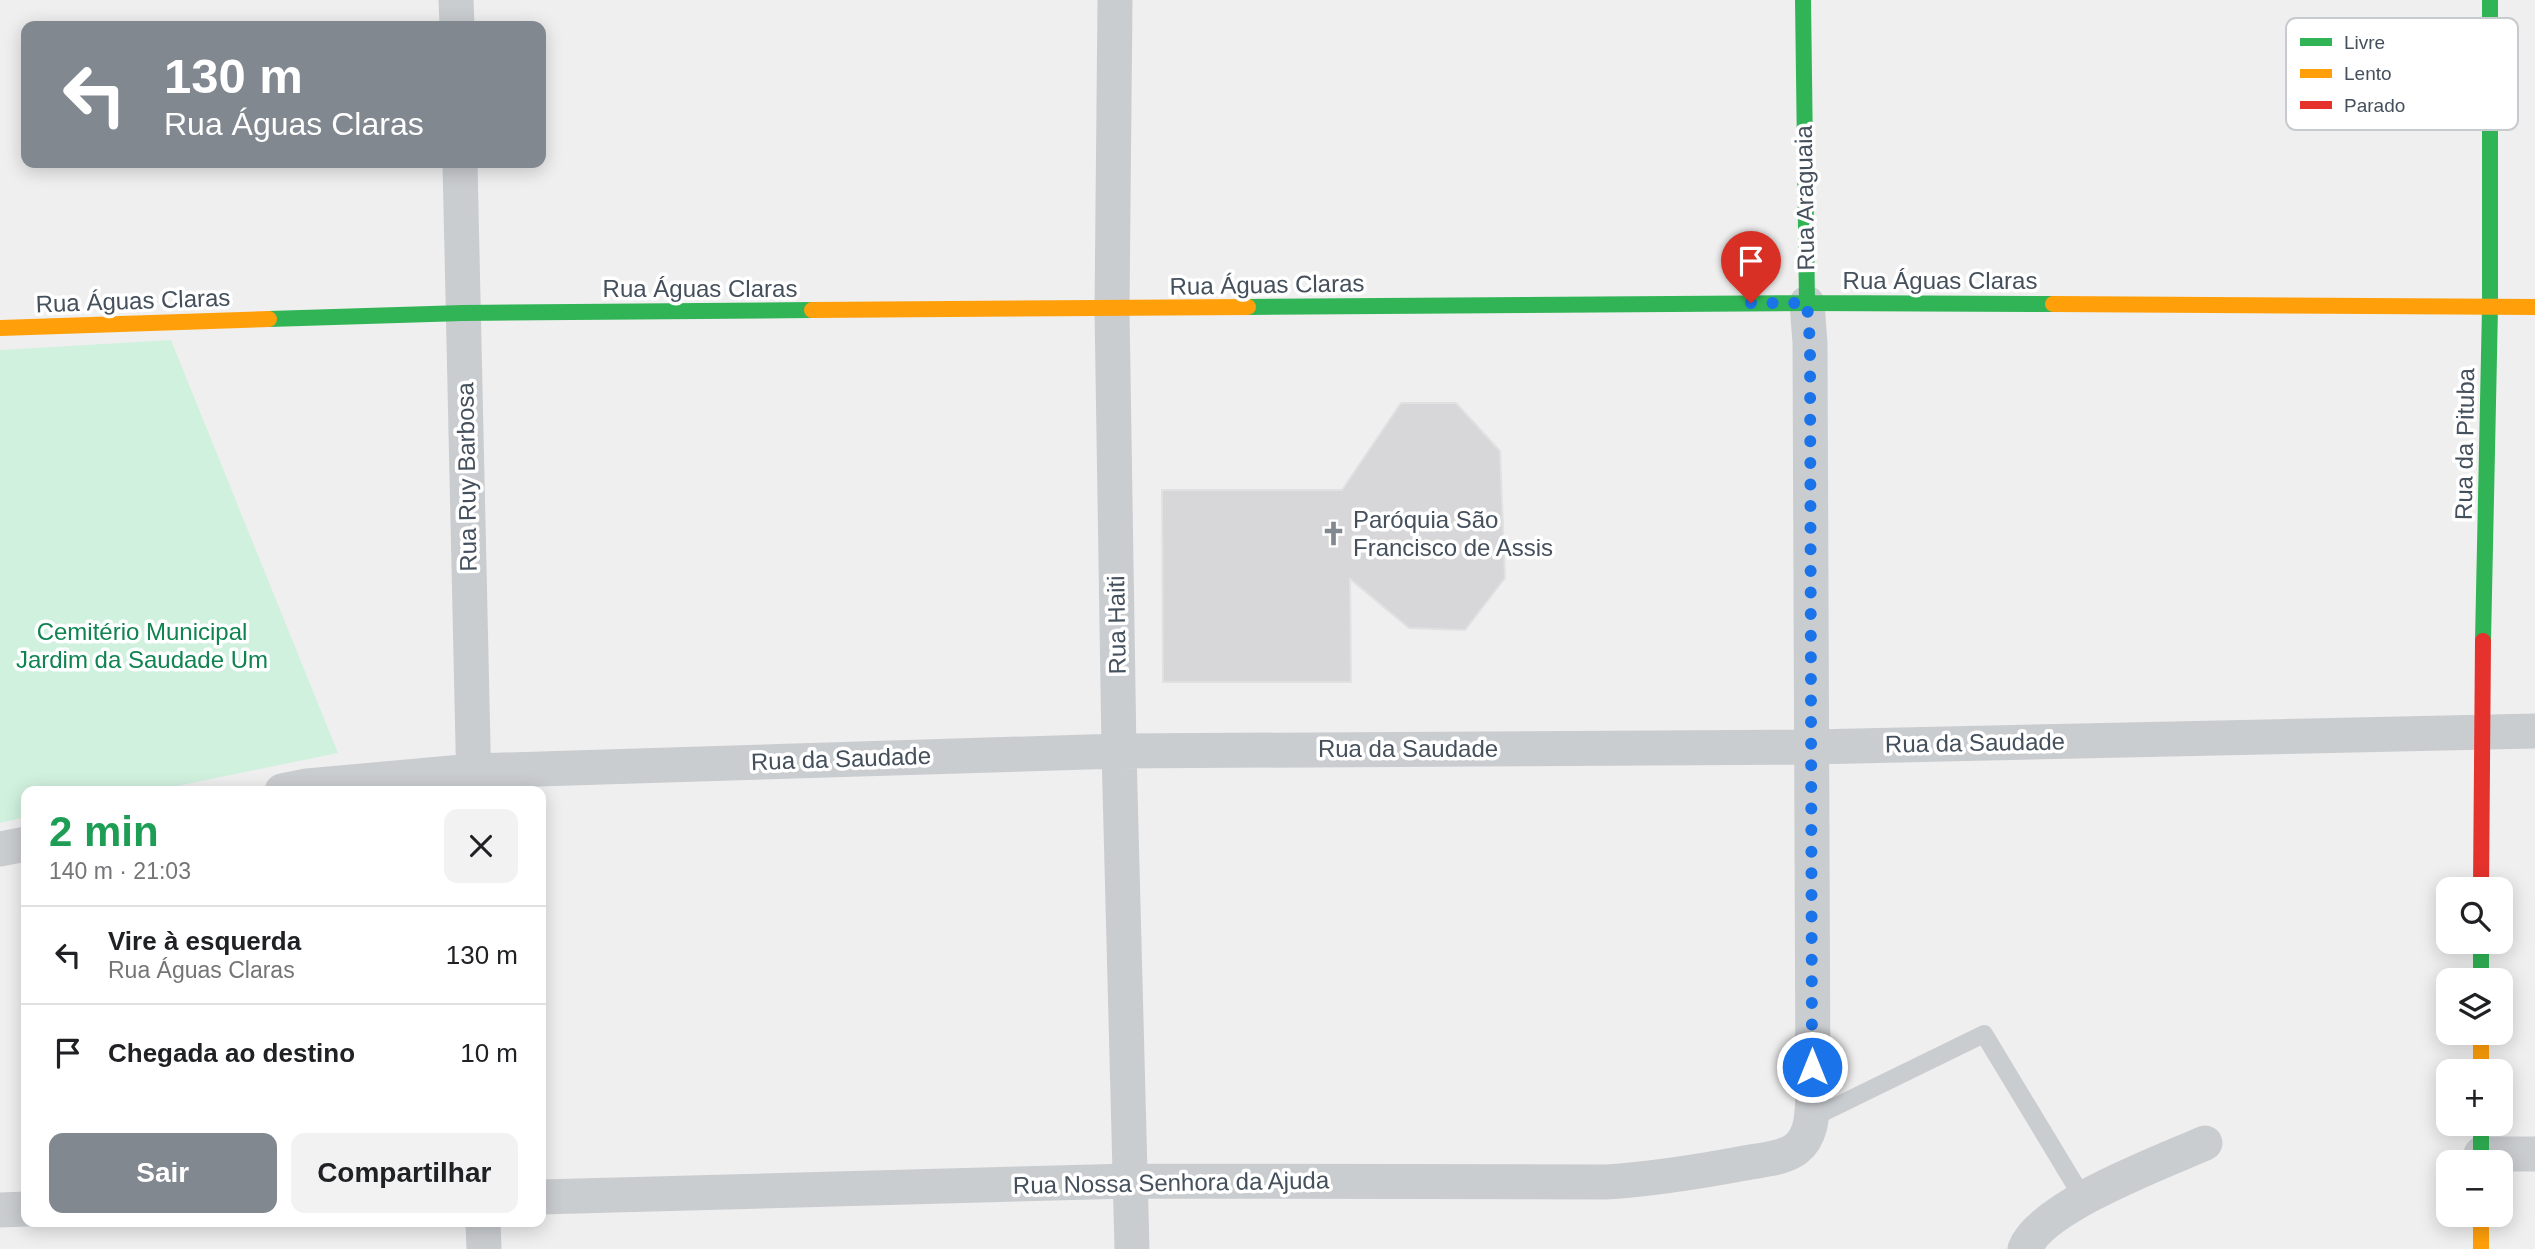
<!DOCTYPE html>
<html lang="pt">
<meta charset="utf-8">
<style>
:root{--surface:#fff;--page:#f2f2f2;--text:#202124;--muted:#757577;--line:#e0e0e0;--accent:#818890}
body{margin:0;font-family:Arial,sans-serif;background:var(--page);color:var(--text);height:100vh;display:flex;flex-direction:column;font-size:26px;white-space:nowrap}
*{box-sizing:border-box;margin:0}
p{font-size:23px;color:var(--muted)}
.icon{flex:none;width:38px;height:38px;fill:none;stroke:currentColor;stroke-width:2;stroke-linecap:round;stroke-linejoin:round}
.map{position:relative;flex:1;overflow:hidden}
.details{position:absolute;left:21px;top:786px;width:525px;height:441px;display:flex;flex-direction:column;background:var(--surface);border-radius:14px;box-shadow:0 4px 18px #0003}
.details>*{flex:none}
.banner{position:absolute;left:21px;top:21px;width:525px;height:147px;border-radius:14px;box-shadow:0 4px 18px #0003;background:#818890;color:#fff;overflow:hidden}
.fabs{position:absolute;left:2436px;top:877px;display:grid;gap:14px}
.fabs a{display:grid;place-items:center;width:77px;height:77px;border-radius:14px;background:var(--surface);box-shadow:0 4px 18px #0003;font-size:35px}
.pin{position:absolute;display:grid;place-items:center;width:60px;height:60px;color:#fff;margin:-72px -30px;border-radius:50% 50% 50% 0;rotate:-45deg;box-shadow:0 0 7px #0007}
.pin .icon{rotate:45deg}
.me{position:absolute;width:77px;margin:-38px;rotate:0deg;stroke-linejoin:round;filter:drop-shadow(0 0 5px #0008)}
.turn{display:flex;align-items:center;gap:24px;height:147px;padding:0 28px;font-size:32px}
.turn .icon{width:91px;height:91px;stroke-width:2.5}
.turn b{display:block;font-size:49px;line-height:60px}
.round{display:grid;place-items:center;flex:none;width:74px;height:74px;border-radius:14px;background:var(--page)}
.headline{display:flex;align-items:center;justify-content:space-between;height:119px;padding:0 28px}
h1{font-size:42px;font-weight:700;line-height:52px;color:#1e9e55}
.button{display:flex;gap:14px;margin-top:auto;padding:14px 28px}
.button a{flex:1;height:80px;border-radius:14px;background:var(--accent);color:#fff;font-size:28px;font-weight:700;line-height:80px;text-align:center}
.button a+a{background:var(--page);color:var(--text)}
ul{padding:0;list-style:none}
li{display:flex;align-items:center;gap:21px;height:98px;padding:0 28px;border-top:2px solid var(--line)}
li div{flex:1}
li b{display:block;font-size:26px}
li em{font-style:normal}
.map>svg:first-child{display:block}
.green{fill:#d1f1df}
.building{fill:#d7d7d9;stroke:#e1e1e2;stroke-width:2}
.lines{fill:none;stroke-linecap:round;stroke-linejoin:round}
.lane{stroke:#cacdd0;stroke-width:18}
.street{stroke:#cacdd0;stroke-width:35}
.fast{stroke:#30b455;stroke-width:16}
.slow{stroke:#ff9f0a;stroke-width:16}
.jam{stroke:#e5322d;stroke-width:16}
.route{stroke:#1a73e8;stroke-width:12;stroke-dasharray:0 21.6}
.labels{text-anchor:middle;stroke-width:7;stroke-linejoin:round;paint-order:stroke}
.street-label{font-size:24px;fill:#45505d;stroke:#fff}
.poi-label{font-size:24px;fill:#45505d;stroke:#fff;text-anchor:start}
.park-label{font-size:24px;fill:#0f8450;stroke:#fff}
.key{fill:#fff;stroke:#c7cace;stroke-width:2}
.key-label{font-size:19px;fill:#45505d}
</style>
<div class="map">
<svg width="2535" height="1249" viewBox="0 0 2535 1249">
<rect width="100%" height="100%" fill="#f0efef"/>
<path class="green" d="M171 340 338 753 153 791H26V817L0 823V350Z"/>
<path class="building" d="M1401 403H1456L1500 451 1505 578 1465 630 1409 628 1350 579 1351 682H1163L1162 490H1342Z"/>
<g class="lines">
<path class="lane" d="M1812 1118 1984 1034 2083 1198"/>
<path class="street" d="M456 0 457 26
M1115 0 1112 310 1119 751 1132 1249
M460 163 474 791
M282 791 307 786 473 771 1119 751 1811 747 2535 731
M0 849 26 844
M2481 1154H2535
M541 1197 1130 1181 1606 1182C1654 1179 1697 1172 1745 1163 1760 1160 1783 1159 1796 1149 1813 1136 1812 1112 1813 1094L1810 343 1807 303
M0 1210 26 1209
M483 1222 484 1249
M2025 1249C2040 1207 2162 1162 2205 1143"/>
<path class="fast" d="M1803 0 1807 303
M1248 307 1807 303 2053 304
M269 319 463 313 812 310
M2483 641 2490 307V0
M2481 942V980
M2481 1124V1162"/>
<path class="slow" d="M2053 304 2535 307
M812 310 1248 307
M0 328 269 319
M2481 1032V1071
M2481 1214V1249"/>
<path class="jam" d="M2481 889 2483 641"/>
</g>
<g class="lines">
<path class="route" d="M1751 303H1807L1810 343 1812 1067"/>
</g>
<defs>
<symbol id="church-bare" viewBox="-9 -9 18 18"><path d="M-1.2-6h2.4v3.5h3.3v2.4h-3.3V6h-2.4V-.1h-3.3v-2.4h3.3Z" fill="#818890" stroke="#fff" stroke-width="2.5" paint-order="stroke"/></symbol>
</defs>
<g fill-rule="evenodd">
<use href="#church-bare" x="1316" y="516" width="35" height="35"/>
</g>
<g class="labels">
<g class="street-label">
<text transform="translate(1805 198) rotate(-91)" y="8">Rua Araguaia</text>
<text x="1940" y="289">Rua Águas Claras</text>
<text transform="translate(1267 285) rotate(-1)" y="8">Rua Águas Claras</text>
<text x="700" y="297">Rua Águas Claras</text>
<text transform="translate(133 301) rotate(-2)" y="8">Rua Águas Claras</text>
<text transform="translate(2465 444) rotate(-89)" y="8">Rua da Pituba</text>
<text transform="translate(467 477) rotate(-91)" y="8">Rua Ruy Barbosa</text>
<text transform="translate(1117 625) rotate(-91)" y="8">Rua Haiti</text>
<text transform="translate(1975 743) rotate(-1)" y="8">Rua da Saudade</text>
<text x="1408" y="757">Rua da Saudade</text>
<text transform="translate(841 759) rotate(-2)" y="8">Rua da Saudade</text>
<text transform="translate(1171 1183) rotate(-1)" y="8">Rua Nossa Senhora da Ajuda</text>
</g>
<g class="poi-label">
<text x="1353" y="528">Paróquia São<tspan x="1353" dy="28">Francisco de Assis</tspan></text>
</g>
<g class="park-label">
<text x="142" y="640">Cemitério Municipal<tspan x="142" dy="28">Jardim da Saudade Um</tspan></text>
</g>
</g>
<rect x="2286" y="18" width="232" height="112" rx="10" class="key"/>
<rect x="2300" y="38" width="32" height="8" fill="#30b455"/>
<rect x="2300" y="69" width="32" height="9" fill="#ff9f0a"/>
<rect x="2300" y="101" width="32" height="8" fill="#e5322d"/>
<g class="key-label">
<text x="2344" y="49">Livre</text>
<text x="2344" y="80">Lento</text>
<text x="2344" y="112">Parado</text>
</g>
</svg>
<div class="fabs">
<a><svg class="icon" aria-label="search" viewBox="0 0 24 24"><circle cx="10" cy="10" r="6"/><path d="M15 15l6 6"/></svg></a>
<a><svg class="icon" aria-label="layers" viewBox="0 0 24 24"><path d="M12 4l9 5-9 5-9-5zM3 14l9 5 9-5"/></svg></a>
<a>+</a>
<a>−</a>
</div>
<div class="pin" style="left:1751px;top:303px;background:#d93025"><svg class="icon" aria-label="arrive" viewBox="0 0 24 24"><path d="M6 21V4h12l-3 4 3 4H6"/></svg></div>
<svg class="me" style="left:1812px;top:1067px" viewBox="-20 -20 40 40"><circle r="17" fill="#1a73e8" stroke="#fff" stroke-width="3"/><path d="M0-11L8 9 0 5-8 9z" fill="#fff"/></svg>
<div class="banner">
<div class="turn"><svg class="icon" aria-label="left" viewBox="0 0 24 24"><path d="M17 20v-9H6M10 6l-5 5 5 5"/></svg><div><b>130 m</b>Rua Águas Claras</div></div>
</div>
<section class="details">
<div class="headline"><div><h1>2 min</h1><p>140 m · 21:03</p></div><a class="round"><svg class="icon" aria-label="close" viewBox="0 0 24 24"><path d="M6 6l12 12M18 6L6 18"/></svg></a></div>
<ul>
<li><svg class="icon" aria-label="left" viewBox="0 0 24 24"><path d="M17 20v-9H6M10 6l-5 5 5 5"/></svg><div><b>Vire à esquerda</b><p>Rua Águas Claras</p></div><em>130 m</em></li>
<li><svg class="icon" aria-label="arrive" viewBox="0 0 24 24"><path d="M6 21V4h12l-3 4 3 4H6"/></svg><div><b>Chegada ao destino</b></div><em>10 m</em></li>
</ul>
<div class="button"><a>Sair</a><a>Compartilhar</a></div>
</section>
</div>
